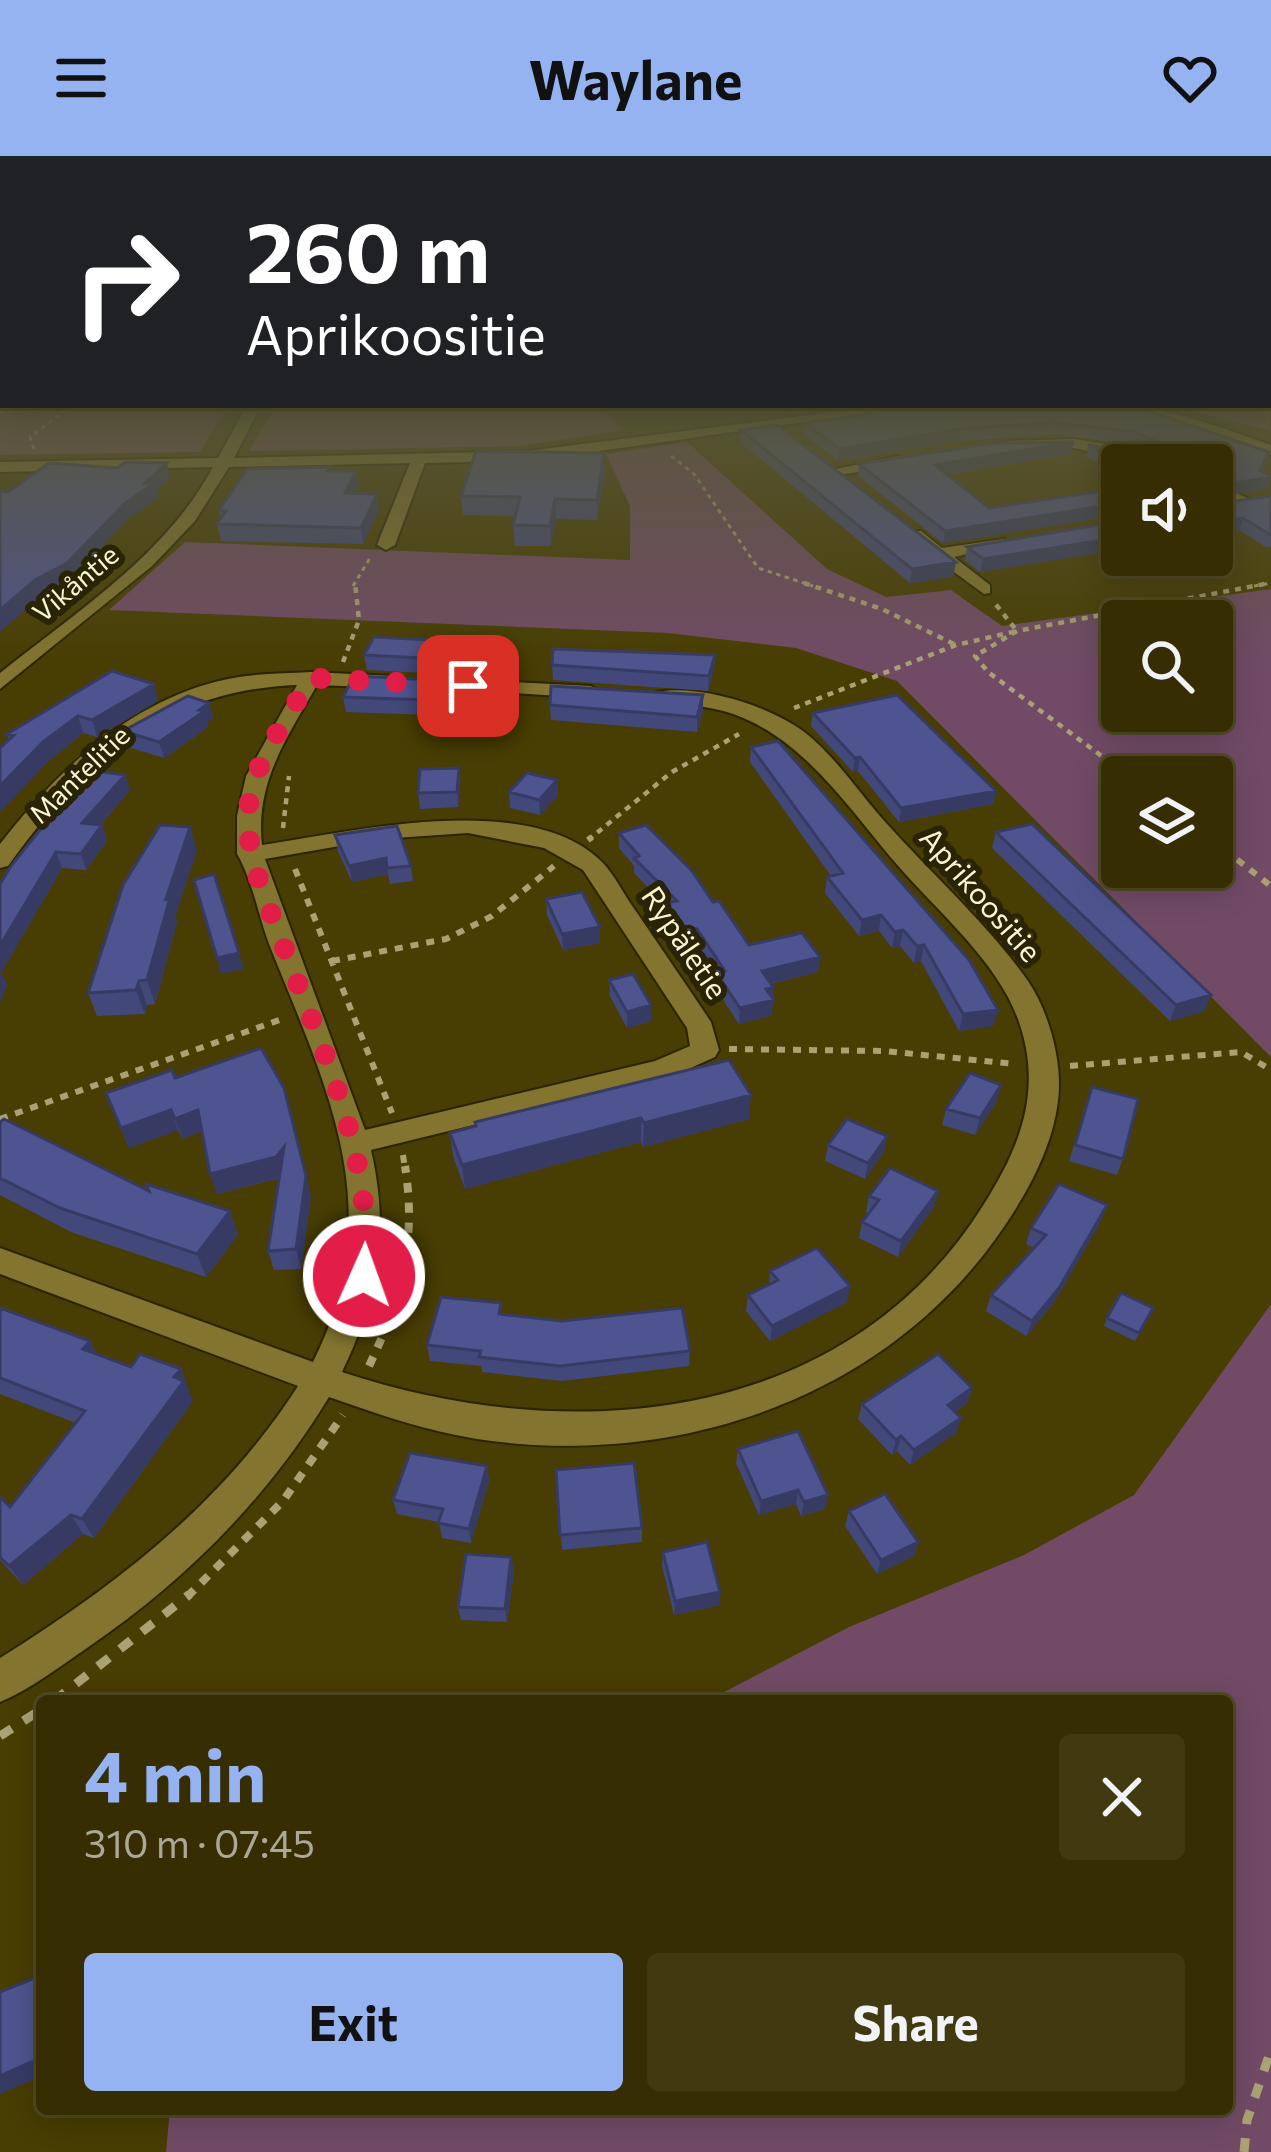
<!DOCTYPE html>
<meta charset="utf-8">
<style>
:root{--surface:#362e02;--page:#413a11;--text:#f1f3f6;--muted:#aaa899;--line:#504a24;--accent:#95b2f1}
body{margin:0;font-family:Commissioner,sans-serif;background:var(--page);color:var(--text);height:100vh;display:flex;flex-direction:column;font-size:45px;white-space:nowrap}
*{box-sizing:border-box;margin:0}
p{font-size:39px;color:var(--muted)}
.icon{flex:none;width:66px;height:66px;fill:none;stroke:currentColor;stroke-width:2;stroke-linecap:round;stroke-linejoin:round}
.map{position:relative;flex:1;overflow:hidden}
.details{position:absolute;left:36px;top:1539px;width:1197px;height:420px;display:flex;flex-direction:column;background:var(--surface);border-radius:12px;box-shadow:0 6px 30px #0003,0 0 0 3px var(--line)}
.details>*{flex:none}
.banner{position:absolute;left:0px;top:0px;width:1272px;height:252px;box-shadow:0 6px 30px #0003,0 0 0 3px var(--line);background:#202124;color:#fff;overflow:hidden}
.controls{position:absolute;left:1101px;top:288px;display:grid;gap:24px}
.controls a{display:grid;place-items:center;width:132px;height:132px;border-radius:12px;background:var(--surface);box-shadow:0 6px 30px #0003,0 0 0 3px var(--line);font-size:60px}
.pin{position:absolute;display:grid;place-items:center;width:102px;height:102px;color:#fff;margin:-51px;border-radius:24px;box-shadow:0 6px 18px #0006}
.me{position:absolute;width:132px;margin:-66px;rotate:2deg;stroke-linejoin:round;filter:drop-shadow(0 0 9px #0008)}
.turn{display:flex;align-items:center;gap:42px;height:252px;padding:0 48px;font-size:54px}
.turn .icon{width:156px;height:156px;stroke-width:2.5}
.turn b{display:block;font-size:84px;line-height:102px}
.round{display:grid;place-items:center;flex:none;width:126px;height:126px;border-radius:12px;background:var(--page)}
.head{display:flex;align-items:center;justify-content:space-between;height:204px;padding:0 48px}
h1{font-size:72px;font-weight:700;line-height:90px;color:var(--accent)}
.primary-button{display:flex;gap:24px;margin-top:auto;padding:24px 48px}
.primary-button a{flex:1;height:138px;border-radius:12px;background:var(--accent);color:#111;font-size:48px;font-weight:700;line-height:138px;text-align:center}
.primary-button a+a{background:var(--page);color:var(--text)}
header{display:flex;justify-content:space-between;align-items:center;height:156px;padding:0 48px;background:var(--accent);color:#111;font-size:54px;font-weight:700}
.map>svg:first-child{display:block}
.green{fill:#714b66;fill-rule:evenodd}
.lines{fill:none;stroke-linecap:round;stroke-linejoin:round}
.minor-casing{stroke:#2b2400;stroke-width:4}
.path-far4{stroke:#aba274;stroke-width:3;stroke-dasharray:4.5 4.5;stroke-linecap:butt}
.path-far3{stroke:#aba274;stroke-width:4.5;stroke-dasharray:6 6;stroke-linecap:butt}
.path-far2{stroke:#aba274;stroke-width:6;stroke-dasharray:8 8;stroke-linecap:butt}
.path-far1{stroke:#aba274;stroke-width:8;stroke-dasharray:10 10;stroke-linecap:butt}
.path{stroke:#aba274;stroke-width:9;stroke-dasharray:14 14;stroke-linecap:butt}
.minor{fill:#83752f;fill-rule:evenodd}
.wall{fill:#43487b}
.shaded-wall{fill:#373b64}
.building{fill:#4e548f;stroke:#373b64;stroke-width:3}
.route{stroke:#e11d48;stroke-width:21;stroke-dasharray:0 37.8}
.labels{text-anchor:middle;stroke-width:12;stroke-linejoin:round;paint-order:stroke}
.far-street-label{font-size:27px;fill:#fcf5d3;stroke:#2a2407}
.street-label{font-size:30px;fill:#fcf5d3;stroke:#2a2407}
</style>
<header><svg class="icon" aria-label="menu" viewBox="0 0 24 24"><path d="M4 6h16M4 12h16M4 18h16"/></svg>Waylane<svg class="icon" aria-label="heart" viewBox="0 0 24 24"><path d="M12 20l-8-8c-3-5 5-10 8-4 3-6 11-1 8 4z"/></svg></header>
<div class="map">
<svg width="1271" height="1996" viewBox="0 0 1271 1996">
<rect width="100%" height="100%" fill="#483d02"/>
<path class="green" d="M0 234 3 249H228L200 296 0 299Z
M1269 234 1271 275 1169 249H1269Z
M276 249H597L624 274 521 290 249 295Z
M687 286 827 413 886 441 951 434 1002 470 1271 433V901L897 525 796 492 668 477 109 454 185 386 630 404V350L606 298ZM1122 465H1212V555H1122ZM1122 621H1212V711H1122Z
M1271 1148V1996H166L170 1953H1227V1545H707L849 1471 1024 1399 1134 1339Z"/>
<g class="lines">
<defs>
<path id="minor" d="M247 249H261L234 302 528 295 886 249H926L528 305 425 307 395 389 386 394 377 389 410 307 229 311 195 365 152 410 0 533V517C76 456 166 399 213 311L0 316V306L218 302Z
M1110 249C1166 249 1218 271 1271 289V299Z
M1075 283 1122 291 1168 309H1146L1075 292 988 297 980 292 1011 285Z
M899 300 904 302V308L834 320 826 315Z
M1212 327 1252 344 1254 347 1246 352 1212 338Z
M909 375H921L942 392 1004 383 1013 388 954 401 990 429V437L984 438 909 383Z
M311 516 394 520 404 526 394 532 317 529C287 582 255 626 262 689 351 676 530 633 602 706 614 718 623 737 633 751 659 789 685 827 711 866L719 894 715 901 673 920 371 994C390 1076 378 1141 342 1216 570 1292 846 1270 984 1048 1020 991 1042 936 1020 869 1001 809 941 759 900 712 849 654 804 580 727 556 704 549 680 549 656 544V536C699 528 767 549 803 575 835 599 861 640 888 669 931 717 992 773 1028 825 1047 853 1059 895 1059 928 1059 986 1022 1048 988 1093 870 1248 668 1312 477 1283 427 1275 377 1258 329 1241 267 1343 185 1425 87 1492 59 1511 31 1533 0 1546V1502C117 1429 223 1347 298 1230L0 1118V1092L313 1206C389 1055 329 937 271 793 259 763 253 725 237 698V660L246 620 297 529C164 534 83 605 8 710L0 712V688C56 616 128 547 219 525 249 517 280 518 311 516ZM468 677 544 692 583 714 687 872 690 890 655 905 365 974 265 703 380 683Z
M453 523 591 530 601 536 591 542 446 533 443 529Z"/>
</defs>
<use href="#minor" class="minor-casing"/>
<path class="path-far4" d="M0 255 62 254
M34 293 30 281 72 249
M671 300 694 318 758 412 813 430
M353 430 370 402
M1254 430 1271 427"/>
<path class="path-far3" d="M804 427 882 453 956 489
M343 506 359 464 355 427
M794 552 956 489 1017 475 993 445
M1130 621 988 516 975 500 1017 475 1270 427
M283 672 289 620
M588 684 672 616 739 578"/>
<path class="path-far2" d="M588 684 592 681
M1212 684 1271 730
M295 713 392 957
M332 805 446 783 492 760 554 710
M729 893 884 895 1015 908
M1070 910 1241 896 1271 914
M0 963 285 862
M403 999 405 1013"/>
<path class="path-far1" d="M369 1210C401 1143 417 1085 405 1010
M187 1441 283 1345 343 1259"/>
<path class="path" d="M54 1545 190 1438
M0 1580 42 1553
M1244 1996 1247 1964 1271 1894"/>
<use href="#minor" class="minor"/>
</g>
<path class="wall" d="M1131 249 1265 308 1262 314 1271 320 1268 333 1214 342 1213 348 1271 340V391H1266L1239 374 1212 379V309H1122V319L1086 301 1088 289 1159 301 1136 289 1052 278 960 285 838 305 804 278 805 267 862 260 863 252Z
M741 274 956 406 953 420 910 427 740 286Z
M1071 298 947 319 989 352 1122 332V359L943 387 858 320 859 308Z
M331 315H356L359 331 356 337 377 338 379 354 363 388 221 385 217 368 221 362 219 354Z
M605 316 597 364 556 363 551 390H515L513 369 515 360 463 359 461 340Z
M1122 365V393L980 416 965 404 967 391Z
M364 499 507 503 501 521 367 514Z
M715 499 714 513 708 535 553 524 552 509Z
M112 515 158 545 97 581 83 577 50 604 9 584 7 578Z
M492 527 494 542 487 561 346 556 343 541Z
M209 547 213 562 207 566 208 571 164 602 128 591 123 575Z
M550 549 703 554 697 576 551 564Z
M813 557 996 635 993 648 899 666 858 615 853 616 811 570Z
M751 591 998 854 993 870 959 875 921 805 914 807 900 790 892 792 879 775 859 780 825 737 827 721 831 720 750 606Z
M459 612 460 628 458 651 420 653 418 637Z
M557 624 558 640 540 659 510 652 509 636Z
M130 634 100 669H102L107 685 86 714 62 712 1 817 7 829 0 846V728Z
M996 676 1205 855 1170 865 992 692Z
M619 677 713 746 749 789 820 801 818 816 771 828 773 831 772 859 739 868 716 833 717 819 696 788 679 784 665 762V749L634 717V710L619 692Z
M335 679 411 710 413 725 390 728 388 718 352 726 338 695Z
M197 694 175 760 177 766 155 848 147 849 145 858 97 860 88 837Z
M546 743 600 787 563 794 547 759Z
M609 824 651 849V865L627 872 610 840Z
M729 904 749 963 643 991 641 986 465 1033 453 1000 450 977Z
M175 922 311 1040 301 1113 274 1114 268 1095 280 1022 217 1038 202 975 182 983 178 974 129 992 106 937Z
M1092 931 1123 1003 1117 1019 1069 1005Z
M997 945 975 979 942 969 946 953Z
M0 966 149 1035 230 1055 238 1079 206 1121 71 1076 0 1039Z
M828 989 884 996 865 1023 825 1005Z
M938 1035 934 1051 898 1101 859 1082 862 1066 869 1057 866 1056 869 1040Z
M1101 1065 1053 1148 1026 1180 986 1155 991 1139 1034 1092 1026 1088 1031 1072Z
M770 1115 847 1146 770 1185 746 1155 748 1139 769 1129Z
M0 1152 90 1185 97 1198 190 1233 188 1235 193 1245 94 1382 83 1378 23 1429 0 1404V1341L10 1351 76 1267 0 1238Z
M1153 1152 1135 1185 1104 1170 1107 1162Z
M503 1158 690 1195 689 1210 562 1225 482 1216 481 1210 430 1205 427 1189Z
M972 1232 967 1247 955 1256 961 1262 956 1277 910 1309 897 1295 892 1299 858 1263 862 1248Z
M738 1293 825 1353 801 1360 796 1348 759 1359 736 1307Z
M487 1310 489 1325 471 1387 442 1382 439 1366 397 1358 393 1344Z
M556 1314 642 1372V1386L562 1394Z
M849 1355 918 1386 914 1400 877 1418 845 1370Z
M663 1396 720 1436 719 1449 674 1459 662 1410Z
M511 1401 514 1415 507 1466 461 1464 458 1451Z"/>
<path class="shaded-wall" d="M961 273 960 285 838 305 839 293Z
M1074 286 1071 298 933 321 935 309Z
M1269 296 1257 323 1271 321 1268 333 1212 342 1215 330 1260 314Z
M604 297 605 316 597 364V344Z
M167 307 170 322 157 334 159 342 128 363 72 423 41 440 0 476V454Z
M356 315 359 331 348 353 345 337Z
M377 338 379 354 363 388 361 372Z
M555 343 556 363 551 390 550 370Z
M1122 347 1121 359 943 387 945 375Z
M1243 362 1239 374 1212 379V367Z
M1122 381V393L980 416 983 403Z
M956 406 953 420 910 427 912 413Z
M506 488 507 503 501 521 500 506Z
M715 499 714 513 708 535 709 520Z
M492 527 494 542 487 561 485 546Z
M154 528 158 545 97 581 92 564Z
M703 539V554L697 576V561Z
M209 547 213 562 207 566 208 571 164 602 159 586Z
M78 560 83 577 50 604 0 656V630L43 586Z
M860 601 858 615 853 616 855 602Z
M459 612 460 628 458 651 457 636Z
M125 619 130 634 87 683 82 667Z
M557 624 558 640 540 659 539 644Z
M996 635 993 648 899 666 901 652Z
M102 669 107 685 86 714 81 698Z
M190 671 197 694 175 760 177 766 155 848 147 824 166 743Z
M56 696 62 712 1 817 7 829 0 846V790Z
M386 702 388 718 352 726 349 710Z
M881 759 879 775 859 780 862 764Z
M600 771V787L563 794 562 778Z
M903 774 900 790 892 792 895 776Z
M924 789 921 805 914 807 917 790Z
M239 797 244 813 221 818 217 802Z
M820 801 818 816 761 830 762 815Z
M139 825 147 849 145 858 136 834Z
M773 831 772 859 739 868 740 852 766 833Z
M1211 839 1205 855 1170 865 1176 849Z
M651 849V865L627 872V856Z
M998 854 993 870 959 875 963 858Z
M1001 929 997 945 975 979 980 962Z
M751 939 749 963 643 991 644 967Z
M289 952 311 1040 301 1113 296 1093Z
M171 954 178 974 129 992 121 972Z
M198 954 205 974 182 983 175 963Z
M641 962V986L465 1033 462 1009Z
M887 980 884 996 865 1023 868 1007Z
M284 991 282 1021 217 1038 210 1018Z
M938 1035 934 1051 898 1101 901 1085Z
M1107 1049 1101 1065 1053 1148 1026 1180 1032 1165Z
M230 1055 238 1079 206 1121 197 1098Z
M850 1130 847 1146 770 1185 772 1170Z
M90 1185 101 1205 83 1193Z
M181 1213 193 1245 94 1382 82 1363Z
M972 1232 967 1247 943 1264 948 1249Z
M961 1262 956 1277 910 1309 914 1294Z
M901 1280 897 1295 892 1299 896 1284Z
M487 1310 489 1325 471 1387 469 1373Z
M798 1334 796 1348 759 1359 761 1345Z
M828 1339 825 1353 801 1360 804 1346Z
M71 1359 83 1378 23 1429 9 1410Z
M918 1386 914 1400 877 1418 881 1404Z
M511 1401 514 1415 507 1466 505 1453Z
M720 1436 719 1449 674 1459 675 1445Z
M42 1901V1920L0 1938V1920Z"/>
<path class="building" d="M884 249H1131L1269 296 1260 314 1271 321 1215 330 1213 348 1271 340V379L1243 362 1212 367V309H1129L1088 289 1155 301 1171 302 1176 296 1139 277 1054 266 961 273 839 293 805 267 871 258 863 252Z
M777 269 956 406 912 413 741 274Z
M1074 286 935 309 989 352 1122 332V347L945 375 859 308 994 287Z
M476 295 604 297 597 344 555 343 550 370 513 369 520 341 461 340Z
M126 306 167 307 145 327H155L124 348 67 407 35 424 0 454V335L8 336 49 307 117 312Z
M330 311 328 315H356L345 337 377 338 361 372 217 368 226 355 219 354 247 313Z
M1122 365V381L983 403 967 391Z
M374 481 506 488 500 506 364 499Z
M553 493 715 499 709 520 552 509Z
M112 515 154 528 92 564 78 560 43 586 0 630V592L14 579 7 578Z
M354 520 492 527 485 546 343 541Z
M551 530 703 539 697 561 550 549Z
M897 539 996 635 901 652 860 601 855 602 813 557Z
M188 540 209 547 199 554 205 555 159 586 123 575Z
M778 585 969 804 998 854 963 858 924 789 917 790 903 774 895 776 881 759 862 764 827 721 843 717 751 591Z
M459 612 457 636 418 637 420 613Z
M95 615 125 619 82 667 102 669 81 698 56 696 0 790V728L11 710 59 650Z
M527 617 557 624 539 644 509 636Z
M1032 668 1211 839 1176 849 996 676Z
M160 669 190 671 166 743 170 742 147 824 139 825 136 834 88 837 123 729Z
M646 669 692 715 713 746 719 745 749 789 802 777 820 801 762 815 773 831 766 833 774 844 740 852 717 818 725 815 697 773 679 769 665 747 677 745 634 702 639 700 619 677Z
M397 670 411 710 387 712 386 702 349 710 335 679Z
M214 718 239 797 217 802 194 724Z
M582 736 600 771 562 778 546 743Z
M633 818 651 849 627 856 609 824Z
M261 892 284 932 306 1020 296 1093 268 1095 284 991 276 1001 210 1018 198 954 175 963 171 954 121 972 106 937 172 914 175 922Z
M729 904 751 939 644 967 641 962 462 1009 450 977 476 970 475 966Z
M970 917 1001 929 980 962 946 953Z
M1092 931 1138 943 1123 1003 1075 989Z
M4 963 149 1035 146 1028 230 1055 197 1098 60 1052 0 1022V966Z
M847 963 887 980 868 1007 828 989Z
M890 1012 938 1035 901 1085 862 1066 879 1044 869 1040Z
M1059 1028 1107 1049 1059 1132 1032 1165 991 1139 1046 1079 1031 1072Z
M817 1092 850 1130 772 1170 748 1139 778 1124 770 1115Z
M1121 1137 1153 1152 1139 1177 1107 1162Z
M441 1141 501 1147 499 1158 562 1165 682 1152 690 1195 560 1210 479 1201 481 1195 427 1189Z
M0 1152 90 1185 83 1193 131 1211 140 1198 181 1213 174 1221 184 1225 82 1363 71 1359 9 1410 0 1401V1341L10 1351 85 1255 0 1222Z
M938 1198 972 1232 948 1249 961 1262 914 1294 901 1280 896 1284 862 1248Z
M798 1275 828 1339 804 1346 798 1334 761 1345 738 1293Z
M410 1297 487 1310 469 1373 438 1367 443 1353 393 1344Z
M634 1307 642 1372 560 1379 556 1314Z
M885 1338 918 1386 881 1404 849 1355Z
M707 1386 720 1436 675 1445 663 1396Z
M466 1398 511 1401 505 1453 458 1451Z
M42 1819V1901L0 1920V1836Z"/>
<linearGradient id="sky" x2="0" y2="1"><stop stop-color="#282201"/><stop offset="0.46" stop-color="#585739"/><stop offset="1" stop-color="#585739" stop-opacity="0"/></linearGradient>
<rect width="1271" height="513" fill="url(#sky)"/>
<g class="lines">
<path class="route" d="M364 1120C376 1008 324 898 285 794 267 744 239 691 251 636 260 597 292 557 310 522L468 530"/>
</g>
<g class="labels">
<g class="far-street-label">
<text transform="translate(76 428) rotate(-40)" y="9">Vikåntie</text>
<text transform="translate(80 619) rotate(-44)" y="9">Mantelitie</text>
</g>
<g class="street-label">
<text transform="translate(980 739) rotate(49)" y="10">Aprikoositie</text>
<text transform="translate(684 787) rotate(56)" y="10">Rypäletie</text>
</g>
</g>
</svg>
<div class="controls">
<a><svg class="icon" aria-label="sound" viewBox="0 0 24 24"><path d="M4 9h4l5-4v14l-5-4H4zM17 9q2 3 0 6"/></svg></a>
<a><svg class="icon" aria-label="search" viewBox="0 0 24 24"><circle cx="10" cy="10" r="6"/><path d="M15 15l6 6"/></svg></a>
<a><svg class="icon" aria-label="layers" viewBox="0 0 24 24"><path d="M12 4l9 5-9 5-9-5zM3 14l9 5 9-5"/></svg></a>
</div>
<div class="pin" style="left:468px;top:530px;background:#d93025"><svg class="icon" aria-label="arrive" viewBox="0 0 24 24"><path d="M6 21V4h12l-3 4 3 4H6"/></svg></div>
<svg class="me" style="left:364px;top:1120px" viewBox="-20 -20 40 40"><circle r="17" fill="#e11d48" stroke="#fff" stroke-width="3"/><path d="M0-11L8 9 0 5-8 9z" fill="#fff"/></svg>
<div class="banner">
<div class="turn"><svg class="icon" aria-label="right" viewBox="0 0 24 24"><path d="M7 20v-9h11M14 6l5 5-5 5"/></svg><div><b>260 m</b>Aprikoositie</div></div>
</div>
<section class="details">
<div class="head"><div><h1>4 min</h1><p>310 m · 07:45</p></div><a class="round"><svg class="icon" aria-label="close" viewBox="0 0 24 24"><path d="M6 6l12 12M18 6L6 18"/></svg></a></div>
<div class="primary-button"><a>Exit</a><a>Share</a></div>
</section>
</div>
